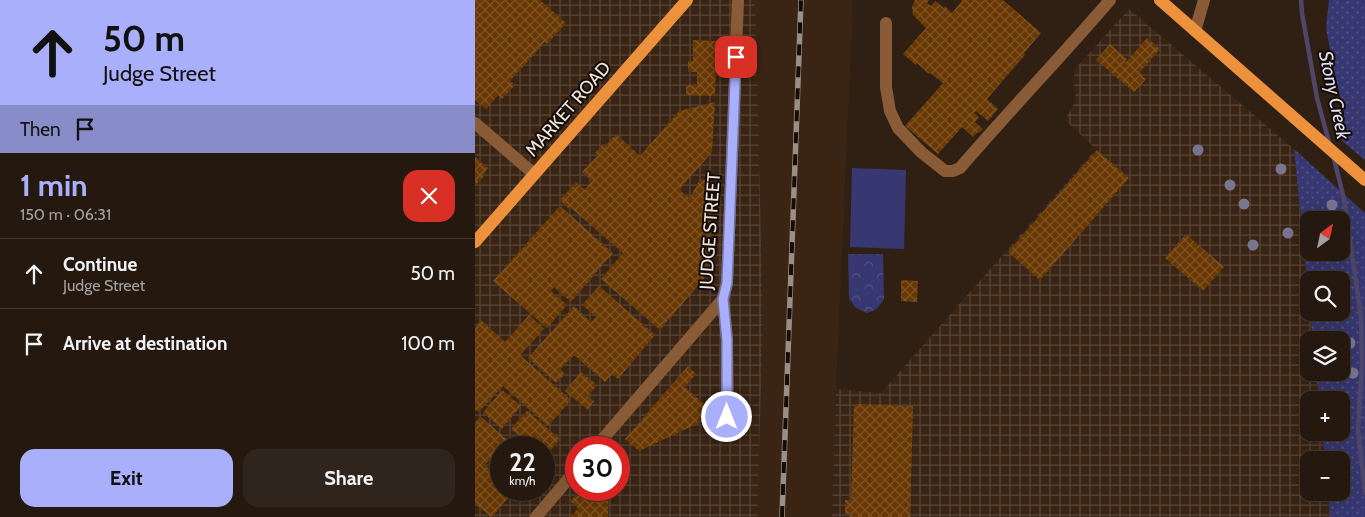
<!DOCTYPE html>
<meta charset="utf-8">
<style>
:root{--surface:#24180f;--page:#30251d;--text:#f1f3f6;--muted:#a3a09e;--line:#41372f;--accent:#aaaffb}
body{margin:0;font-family:Cabin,sans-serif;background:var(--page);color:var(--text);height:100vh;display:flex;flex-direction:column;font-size:19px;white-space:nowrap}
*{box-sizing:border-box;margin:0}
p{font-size:16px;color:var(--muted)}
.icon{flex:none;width:28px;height:28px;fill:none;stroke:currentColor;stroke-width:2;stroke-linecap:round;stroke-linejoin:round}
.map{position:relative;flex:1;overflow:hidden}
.panel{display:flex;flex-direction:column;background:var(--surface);width:475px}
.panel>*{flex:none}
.top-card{background:#aaaffb;color:#111;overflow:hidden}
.needle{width:32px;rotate:33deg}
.buttons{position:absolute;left:825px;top:211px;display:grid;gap:10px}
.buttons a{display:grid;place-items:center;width:50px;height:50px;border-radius:10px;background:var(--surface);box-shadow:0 5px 20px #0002,0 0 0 1px var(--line);font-size:25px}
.speed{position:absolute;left:15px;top:436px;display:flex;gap:10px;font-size:25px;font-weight:700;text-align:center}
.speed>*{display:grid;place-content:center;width:65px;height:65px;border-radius:50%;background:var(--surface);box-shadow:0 5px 20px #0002,0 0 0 1px var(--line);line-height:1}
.speed small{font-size:12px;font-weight:400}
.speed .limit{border:8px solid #d22;background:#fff;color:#111}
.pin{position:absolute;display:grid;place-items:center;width:42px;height:42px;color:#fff;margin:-21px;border-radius:10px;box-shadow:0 2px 8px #0006}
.me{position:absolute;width:55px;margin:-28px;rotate:0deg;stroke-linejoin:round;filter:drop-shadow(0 0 4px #0008)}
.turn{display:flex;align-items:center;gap:18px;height:105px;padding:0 20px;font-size:22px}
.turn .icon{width:65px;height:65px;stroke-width:2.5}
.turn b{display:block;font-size:35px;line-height:42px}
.then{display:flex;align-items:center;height:48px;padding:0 20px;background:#0003;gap:10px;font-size:19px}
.round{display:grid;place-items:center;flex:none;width:52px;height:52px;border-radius:15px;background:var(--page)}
.head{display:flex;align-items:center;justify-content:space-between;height:85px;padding:0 20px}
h1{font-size:30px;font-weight:700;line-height:38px;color:var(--accent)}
.button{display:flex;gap:10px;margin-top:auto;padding:10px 20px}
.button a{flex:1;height:58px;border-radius:15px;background:var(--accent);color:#111;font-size:20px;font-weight:700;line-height:58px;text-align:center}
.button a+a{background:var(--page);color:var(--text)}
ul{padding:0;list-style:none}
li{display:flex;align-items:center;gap:15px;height:70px;padding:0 20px;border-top:1px solid var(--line)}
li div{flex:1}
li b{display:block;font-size:19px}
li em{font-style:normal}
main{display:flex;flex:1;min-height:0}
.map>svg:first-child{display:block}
.built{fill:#3a2514}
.industrial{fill:url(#industrial-grid);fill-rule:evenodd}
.grass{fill:url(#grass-dots);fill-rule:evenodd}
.park{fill:url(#park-crowns)}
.pitch{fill:#373771}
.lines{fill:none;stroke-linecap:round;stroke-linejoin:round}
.stream{stroke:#504667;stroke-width:4.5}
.building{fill:url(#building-cross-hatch)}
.minor{stroke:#895c37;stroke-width:12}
.major{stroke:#ee913d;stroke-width:12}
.rail-casing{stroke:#9c8e85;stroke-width:5.5}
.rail{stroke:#130c07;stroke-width:4;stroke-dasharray:11;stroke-linecap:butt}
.tree{fill:#797490}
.route-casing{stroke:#6e72a3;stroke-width:12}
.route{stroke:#aaaffb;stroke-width:9}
.labels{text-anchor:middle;stroke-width:4;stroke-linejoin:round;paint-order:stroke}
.street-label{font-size:18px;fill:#f0e5dd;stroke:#130c07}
.water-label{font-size:19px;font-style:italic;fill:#dddff4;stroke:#130c07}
</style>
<main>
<section class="panel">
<div class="top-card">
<div class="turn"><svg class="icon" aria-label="ahead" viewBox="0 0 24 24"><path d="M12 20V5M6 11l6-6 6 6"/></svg><div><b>50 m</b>Judge Street</div></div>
<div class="then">Then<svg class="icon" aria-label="arrive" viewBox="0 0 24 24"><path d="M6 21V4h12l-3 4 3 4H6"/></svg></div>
</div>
<div class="head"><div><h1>1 min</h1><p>150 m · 06:31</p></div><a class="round" style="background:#d93025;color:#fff"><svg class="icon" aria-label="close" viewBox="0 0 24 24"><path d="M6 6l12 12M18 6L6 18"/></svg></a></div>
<ul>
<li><svg class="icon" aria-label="ahead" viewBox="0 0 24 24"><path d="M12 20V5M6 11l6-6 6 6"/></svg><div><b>Continue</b><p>Judge Street</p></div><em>50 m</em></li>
<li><svg class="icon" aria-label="arrive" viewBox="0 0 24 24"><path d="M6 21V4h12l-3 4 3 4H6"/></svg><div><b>Arrive at destination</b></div><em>100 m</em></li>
</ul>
<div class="button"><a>Exit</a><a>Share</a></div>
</section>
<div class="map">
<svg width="890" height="517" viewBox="0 0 890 517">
<defs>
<pattern id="industrial-grid" width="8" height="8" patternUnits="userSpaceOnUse" patternTransform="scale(1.25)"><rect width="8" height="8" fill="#3a2514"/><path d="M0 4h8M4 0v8" fill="none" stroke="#574436"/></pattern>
<pattern id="grass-dots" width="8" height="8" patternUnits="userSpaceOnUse" patternTransform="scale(1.25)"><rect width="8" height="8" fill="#373771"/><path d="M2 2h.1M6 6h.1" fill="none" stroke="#545485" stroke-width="1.8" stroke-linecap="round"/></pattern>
<pattern id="park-crowns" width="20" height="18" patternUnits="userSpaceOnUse" patternTransform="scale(1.25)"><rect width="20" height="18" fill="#373771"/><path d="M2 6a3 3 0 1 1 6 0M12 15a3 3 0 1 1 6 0" fill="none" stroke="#545485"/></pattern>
<pattern id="building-cross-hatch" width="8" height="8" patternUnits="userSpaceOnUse" patternTransform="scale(1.25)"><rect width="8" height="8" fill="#683702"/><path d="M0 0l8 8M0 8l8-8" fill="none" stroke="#7e5426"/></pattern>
</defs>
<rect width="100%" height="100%" fill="#302014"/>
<path class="built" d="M280 0H378L361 389 357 517H281Z"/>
<path class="industrial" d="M0 0H280L288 321 282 517H0ZM26 448H69V490H26ZM101 448H144V490H101Z
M654 9 819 149 834 298V312L835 313 838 340H834V372L841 373 844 400H834V432L847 433 850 460H834V492L853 493 855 517H357L361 389 406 393 621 149 590 120 601 100 598 82 600 69Z"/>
<path class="grass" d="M854 0H890V160L867 141 869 113 859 70 851 28Z
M819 149 890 213V517H855L853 493 866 492V460H850L847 433 866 432V400H844L841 373 866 372V340H838L835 313 866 312V280H834V298ZM834 220H866V252H834Z"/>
<path class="park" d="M373 254H408L409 299 402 309 392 313 381 308 374 299Z"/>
<path class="pitch" d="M377 168 431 170 429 249 375 247Z"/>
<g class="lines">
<path class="stream" d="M826 0 827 13 842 98 855 146
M858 155 869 199 886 317 887 365 883 429 890 493"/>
</g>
<path class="building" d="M0 0H65L91 23 72 44 70 42 35 81 40 85 27 99 23 95 11 109 0 100Z
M440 0H454L452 3 456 6 460 1 469 8 470 6 477 13 487 1 486 0H528L566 33 549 53 550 55 512 99 523 109 513 121 501 111 499 113 504 117 500 122 508 129 504 133 503 132 498 137 487 127 463 154 430 126 468 83 455 73 454 74 442 63 441 65 428 54 451 28 438 15 437 7Z
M672 38 685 49 664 73 671 79 659 92 621 60 635 44 652 59 650 61 651 62Z
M218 40 242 41 240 96 211 95V85L222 86V72H213V61H218Z
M240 102 237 152 204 190 215 198 225 179 237 182 232 275 185 330 126 279 148 253 95 207 94 209 85 200 101 182 110 190 117 181 107 172 123 155 120 153 127 145 129 147 141 134 165 156 204 111Z
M622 150 654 178 565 280 533 252Z
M0 157 13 168 9 173 10 175 0 186Z
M85 206 138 253 96 302 79 287 76 291 92 305 72 328 18 281Z
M711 234 749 267 728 291 690 258Z
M426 280 443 281 442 302 426 301Z
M124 286 180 335 143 379 137 374 130 382 99 355 85 369 90 374 81 383 53 358 99 306 116 322 121 317 107 305Z
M54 315 69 329 45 355 96 400 73 426 28 386 4 412 1 410 0 411V328L6 320 30 342Z
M213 366 221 374 210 387 229 404 228 421 164 451 150 439Z
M106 372 122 385 113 396 119 401 113 410 90 391Z
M27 390 46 406 27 429 8 413Z
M379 404 438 406 435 517H375L376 514H370V500H376Z
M52 411 85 439 69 458V448H58L36 429Z
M5 416 42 448H26V465L17 457 10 465 26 479V490H40L17 517 0 504V423Z
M106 490 119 501 127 492 130 494 134 490 133 517H96L103 508 95 501Z"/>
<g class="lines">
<path class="minor" d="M411 23V87L415 111 423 128 446 152 470 171H478L485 168C534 111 586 57 635 0
M720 31 729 0
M0 123 59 174
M248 299 252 340 253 417
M120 448 248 299 252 283 263 0
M61 517 101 470"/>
<path class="major" d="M685 0 890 180
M0 242 212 0"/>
<defs>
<path id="rail" d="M307 517 326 0"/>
</defs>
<use href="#rail" class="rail-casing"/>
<use href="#rail" class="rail"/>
</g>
<g class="tree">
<circle cx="723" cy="150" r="5.5"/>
<circle cx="806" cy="169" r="5.5"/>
<circle cx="755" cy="185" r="5.5"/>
<circle cx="769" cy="204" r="5.5"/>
<circle cx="857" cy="205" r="5.5"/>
<circle cx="813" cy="233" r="5.5"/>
<circle cx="778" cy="245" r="5.5"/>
<circle cx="875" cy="343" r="5.5"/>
<circle cx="878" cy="373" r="5.5"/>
</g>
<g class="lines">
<defs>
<path id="route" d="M252 417V340L248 299 252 283 261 57"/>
</defs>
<use href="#route" class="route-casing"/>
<use href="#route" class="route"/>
</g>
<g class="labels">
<g class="street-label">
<text transform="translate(93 109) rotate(-49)" y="6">MARKET ROAD</text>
<text transform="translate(235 231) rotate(-86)" y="6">JUDGE STREET</text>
</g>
<g class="water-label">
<text transform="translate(860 95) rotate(78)" y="7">Stony Creek</text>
</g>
</g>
</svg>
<div class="buttons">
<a><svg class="needle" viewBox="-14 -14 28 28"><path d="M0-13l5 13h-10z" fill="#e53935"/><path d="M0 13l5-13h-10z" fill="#a3a09e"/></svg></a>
<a><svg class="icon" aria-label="search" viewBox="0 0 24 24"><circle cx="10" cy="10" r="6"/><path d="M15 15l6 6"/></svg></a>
<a><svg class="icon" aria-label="layers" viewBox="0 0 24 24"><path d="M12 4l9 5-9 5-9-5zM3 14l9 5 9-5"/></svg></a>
<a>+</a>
<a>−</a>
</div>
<div class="speed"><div>22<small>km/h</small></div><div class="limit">30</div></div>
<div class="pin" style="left:261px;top:57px;background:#d93025"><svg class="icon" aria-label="arrive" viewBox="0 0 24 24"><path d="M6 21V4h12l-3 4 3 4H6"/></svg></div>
<svg class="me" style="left:252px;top:417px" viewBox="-20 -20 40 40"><circle r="17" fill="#aaaffb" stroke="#fff" stroke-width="3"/><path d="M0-11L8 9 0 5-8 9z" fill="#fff"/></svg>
</div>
</main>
